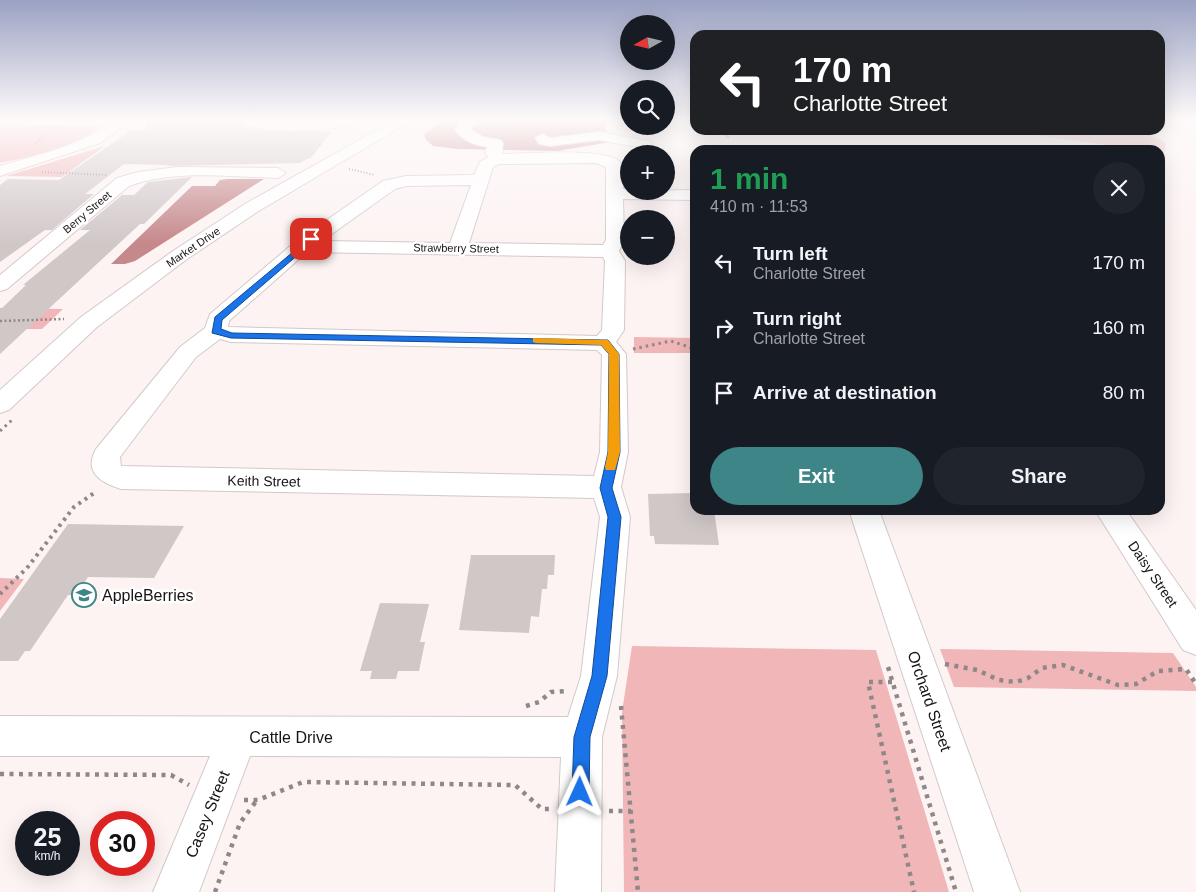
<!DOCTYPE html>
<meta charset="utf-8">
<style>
:root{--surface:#171b24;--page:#20242c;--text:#f1f3f6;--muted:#9ea1a6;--accent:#3d8586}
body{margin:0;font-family:Arial,sans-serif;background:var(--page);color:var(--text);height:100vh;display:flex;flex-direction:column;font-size:19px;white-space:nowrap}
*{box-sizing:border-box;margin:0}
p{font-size:16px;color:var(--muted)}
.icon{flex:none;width:28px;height:28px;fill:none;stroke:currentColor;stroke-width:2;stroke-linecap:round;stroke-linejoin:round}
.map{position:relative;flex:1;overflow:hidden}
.sheet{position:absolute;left:690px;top:145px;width:475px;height:370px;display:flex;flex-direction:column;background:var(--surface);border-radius:15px;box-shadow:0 5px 20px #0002}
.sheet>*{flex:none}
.banner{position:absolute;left:690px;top:30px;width:475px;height:105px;border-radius:15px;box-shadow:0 5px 20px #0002;background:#202124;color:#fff;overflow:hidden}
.needle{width:32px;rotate:262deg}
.tools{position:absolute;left:620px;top:15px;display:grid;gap:10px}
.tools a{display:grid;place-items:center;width:55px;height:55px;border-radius:50%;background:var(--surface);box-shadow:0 5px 20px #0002;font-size:25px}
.speed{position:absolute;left:15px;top:811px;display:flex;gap:10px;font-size:25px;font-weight:700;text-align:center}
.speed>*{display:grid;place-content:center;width:65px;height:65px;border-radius:50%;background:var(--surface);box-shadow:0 5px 20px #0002;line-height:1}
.speed small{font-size:12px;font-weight:400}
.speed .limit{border:8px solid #d22;background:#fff;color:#111}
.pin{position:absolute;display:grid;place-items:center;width:42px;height:42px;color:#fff;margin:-21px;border-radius:10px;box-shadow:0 2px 8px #0006}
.me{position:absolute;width:55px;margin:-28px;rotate:1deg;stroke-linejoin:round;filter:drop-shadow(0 0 4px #0008)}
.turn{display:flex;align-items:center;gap:18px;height:105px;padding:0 20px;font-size:22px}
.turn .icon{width:65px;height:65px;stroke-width:2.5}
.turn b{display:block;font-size:35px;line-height:42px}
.round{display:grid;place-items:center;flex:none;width:52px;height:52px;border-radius:26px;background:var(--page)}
.headline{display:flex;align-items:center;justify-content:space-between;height:85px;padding:0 20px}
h1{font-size:30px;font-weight:700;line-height:38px;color:#1e9e55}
.primary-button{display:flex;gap:10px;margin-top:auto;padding:10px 20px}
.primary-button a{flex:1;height:58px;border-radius:30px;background:var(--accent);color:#fff;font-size:20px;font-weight:700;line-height:58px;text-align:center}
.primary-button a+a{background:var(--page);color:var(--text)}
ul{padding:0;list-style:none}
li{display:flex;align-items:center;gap:15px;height:65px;padding:0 20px}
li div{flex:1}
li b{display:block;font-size:19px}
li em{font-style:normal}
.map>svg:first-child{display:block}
.green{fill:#f0b6b8}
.forest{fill:#f4b3b6}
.water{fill:#c5888b}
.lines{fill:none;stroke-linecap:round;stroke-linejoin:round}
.stream{stroke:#c5888b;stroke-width:3}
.building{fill:#d0c7c7}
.minor-casing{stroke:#d2c9c9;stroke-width:2}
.path-far4{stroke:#8f8888;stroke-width:2;stroke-dasharray:1 2;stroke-linecap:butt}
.path-far3{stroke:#8f8888;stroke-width:2.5;stroke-dasharray:2 2.5;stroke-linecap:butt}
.path-far2{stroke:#8f8888;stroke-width:3;stroke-dasharray:2.5 4;stroke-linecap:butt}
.path-far1{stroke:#8f8888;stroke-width:4;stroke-dasharray:3 4.5;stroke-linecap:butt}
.path{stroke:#8f8888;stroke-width:4.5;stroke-dasharray:4 5.5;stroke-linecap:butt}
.minor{fill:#fff;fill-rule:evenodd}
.route{fill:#1a73e8;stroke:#114b97}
.slow{fill:#f59e0b}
.labels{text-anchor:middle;stroke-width:5;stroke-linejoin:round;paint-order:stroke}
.far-street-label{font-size:11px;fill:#171414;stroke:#fff}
.street-label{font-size:14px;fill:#171414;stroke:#fff}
.near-poi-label{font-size:16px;fill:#171414;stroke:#fff;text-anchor:start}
.near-street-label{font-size:16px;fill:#171414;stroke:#fff}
</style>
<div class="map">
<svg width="1196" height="892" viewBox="0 0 1196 892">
<rect width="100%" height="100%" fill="#fdf3f3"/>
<path class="green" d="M0 126H80L92 127 97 130C83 144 21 159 0 163Z
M105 146 62 177 6 176Z
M0 308 63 309 42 329H0Z
M634 337 695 338V353H634Z
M0 578 24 579 0 611Z
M632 646 876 650 949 892H624L622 712Z
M940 649 1173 653 1196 687V691L954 687Z"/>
<path class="forest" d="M1018 130H1141L1166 143 1164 153 1160 152V150H1145L1034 135Z"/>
<path class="water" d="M445 119H607L605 129 616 141 558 151 458 149 433 146 426 140 424 134Z
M227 179H264L135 261 125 264H111L192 186H215L220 180Z"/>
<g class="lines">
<path class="stream" d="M723 130 728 137"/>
</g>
<path class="building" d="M146 119H240L244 127 258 130 288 132 332 131 311 158 307 159 300 163 167 166 169 165 124 164 85 194H94L52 230H45L0 262V185L8 179 59 180 130 131 146 130Z
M192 177 144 224H140L0 354V310L26 285H23L90 230H80L122 195H134L148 182Z
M693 493 695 495V510H714L719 545 655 544 654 536H650L648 494Z
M68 524 184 526 154 578 88 577 76 595H68L30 651H25L18 661H0V619Z
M471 555H555L554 575H548L547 589H542L539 617 531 616 529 633 459 630Z
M380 603 429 604 420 642H425L419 671H398L396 679H370L372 671H360Z"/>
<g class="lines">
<defs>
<path id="minor" d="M0 119H133L100 143 0 176V166C36 155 75 147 106 126L0 124Z
M242 119H366L364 122C329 131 280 134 244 125Z
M397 119H414L257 212 187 259 97 327 9 410 0 413V390L81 317 173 251 245 204Z
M466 119H475L477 122 470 129 483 137 501 140 503 143 502 154C525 154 606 147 620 162 625 167 623 182 623 189H629V191L695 190V200L623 199 624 240 619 251 625 261 624 330 616 342 626 354 628 452 621 487 630 517 617 676 602 737 601 892H555L561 757 250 756 199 892H153L210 756H0V716L568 717 581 676 600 517 594 498 121 489C101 483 83 472 96 449L180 347 205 328 210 314 295 242 383 181 406 176 474 175 480 162 488 157 485 152 487 147C474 145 463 141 455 130L461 120ZM596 163 606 167V240L603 245 469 243 493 167 499 164ZM471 185 450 243 322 241 395 189 406 186ZM307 252 603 257 605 261 602 330 597 336 228 327 229 321ZM220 339 231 342 597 350 602 355 600 452 594 476 121 466 120 457 196 357Z
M599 132 650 141 655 154H639L638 147 599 140 550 146 539 144 535 138 542 134 550 138Z
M177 167 278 168 286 173 278 178C229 177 176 169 129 186L7 289 0 291V275L117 178 138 172Z
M849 510H879L1020 892H974Z
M1095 510H1126L1196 610V655L1183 650Z"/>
</defs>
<use href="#minor" class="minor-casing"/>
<path class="path-far4" d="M35 144 45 135
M349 169 375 175
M42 172 106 175"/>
<path class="path-far3" d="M0 321 64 319"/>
<path class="path-far2" d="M633 349 671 341 695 349
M0 431 12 420"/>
<path class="path-far1" d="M0 594 27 568 74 507 94 493"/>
<path class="path" d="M945 664 977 670 999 680 1016 682 1028 678 1042 668 1063 665 1118 685 1136 684 1158 671 1186 669 1196 684
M888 667 956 892
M892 682H868L914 892
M526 706 539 702 551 692 567 691
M621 706 638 892
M0 774 171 775 189 785
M244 800H258L303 782 515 785 542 809H551
M609 811H631
M215 892 240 823 257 800"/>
<use href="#minor" class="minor"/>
</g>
<linearGradient id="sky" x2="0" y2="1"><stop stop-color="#9aa2c3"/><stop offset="0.49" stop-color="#fefafa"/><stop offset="1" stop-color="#fefafa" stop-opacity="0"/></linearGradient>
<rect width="1196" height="244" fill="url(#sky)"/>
<path class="route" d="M311 237 314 238V241L222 320 221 329 232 333 604 340H608L619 354 620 452 612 488 621 517 607 676 590 737 589 792 586 798 580 801 574 798 572 792 574 737 592 676 608 517 600 488 608 452 609 354 601 345 231 338 212 333 215 317Z"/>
<path class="slow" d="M533 338 604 340H608L619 354 620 452 615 470H606L605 467 608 452 609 354 601 345 536 343 533 342Z"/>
<defs>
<symbol id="school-ring" viewBox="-11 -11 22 22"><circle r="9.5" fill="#fff" stroke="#3d8586" stroke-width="1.5"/><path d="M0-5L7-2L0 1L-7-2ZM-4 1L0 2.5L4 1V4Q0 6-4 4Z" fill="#3d8586"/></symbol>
</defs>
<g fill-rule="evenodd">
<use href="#school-ring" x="70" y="581" width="28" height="28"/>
</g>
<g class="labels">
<g class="far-street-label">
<text transform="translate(87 212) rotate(-40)" y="4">Berry Street</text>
<text transform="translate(193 247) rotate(-34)" y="4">Market Drive</text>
<text transform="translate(456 248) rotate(1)" y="4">Strawberry Street</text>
</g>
<g class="street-label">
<text transform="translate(264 481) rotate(1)" y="5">Keith Street</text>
<text transform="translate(1153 574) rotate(56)" y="5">Daisy Street</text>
</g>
<g class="near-poi-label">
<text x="102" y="601">AppleBerries</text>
</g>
<g class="near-street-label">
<text transform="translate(930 701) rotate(71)" y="6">Orchard Street</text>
<text x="291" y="743">Cattle Drive</text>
<text transform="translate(207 814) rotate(-68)" y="6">Casey Street</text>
</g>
</g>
</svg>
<div class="tools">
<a><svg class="needle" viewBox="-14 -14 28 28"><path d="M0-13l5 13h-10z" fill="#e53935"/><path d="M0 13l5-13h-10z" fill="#9ea1a6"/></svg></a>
<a><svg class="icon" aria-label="search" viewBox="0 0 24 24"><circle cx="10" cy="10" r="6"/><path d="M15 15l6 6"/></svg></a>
<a>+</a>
<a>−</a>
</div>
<div class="speed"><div>25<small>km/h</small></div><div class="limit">30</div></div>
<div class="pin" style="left:311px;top:239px;background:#d93025"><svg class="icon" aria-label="arrive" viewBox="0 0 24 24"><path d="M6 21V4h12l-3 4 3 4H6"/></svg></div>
<svg class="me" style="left:580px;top:792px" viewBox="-20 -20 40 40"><path d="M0-17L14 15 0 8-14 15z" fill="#1a73e8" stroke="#fff" stroke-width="4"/></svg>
<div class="banner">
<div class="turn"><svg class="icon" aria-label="left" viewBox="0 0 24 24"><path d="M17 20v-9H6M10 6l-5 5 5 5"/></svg><div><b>170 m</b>Charlotte Street</div></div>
</div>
<section class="sheet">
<div class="headline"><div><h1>1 min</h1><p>410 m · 11:53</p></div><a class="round"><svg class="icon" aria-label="close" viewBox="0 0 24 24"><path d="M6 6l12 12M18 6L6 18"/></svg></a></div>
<ul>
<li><svg class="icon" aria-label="left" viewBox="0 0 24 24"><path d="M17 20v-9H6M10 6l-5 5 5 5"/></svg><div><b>Turn left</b><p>Charlotte Street</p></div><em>170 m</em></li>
<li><svg class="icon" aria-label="right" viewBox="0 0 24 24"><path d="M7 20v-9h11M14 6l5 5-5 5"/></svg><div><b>Turn right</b><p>Charlotte Street</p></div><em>160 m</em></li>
<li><svg class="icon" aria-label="arrive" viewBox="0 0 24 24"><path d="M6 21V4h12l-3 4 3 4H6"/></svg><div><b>Arrive at destination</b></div><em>80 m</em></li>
</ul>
<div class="primary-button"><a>Exit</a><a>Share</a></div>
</section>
</div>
